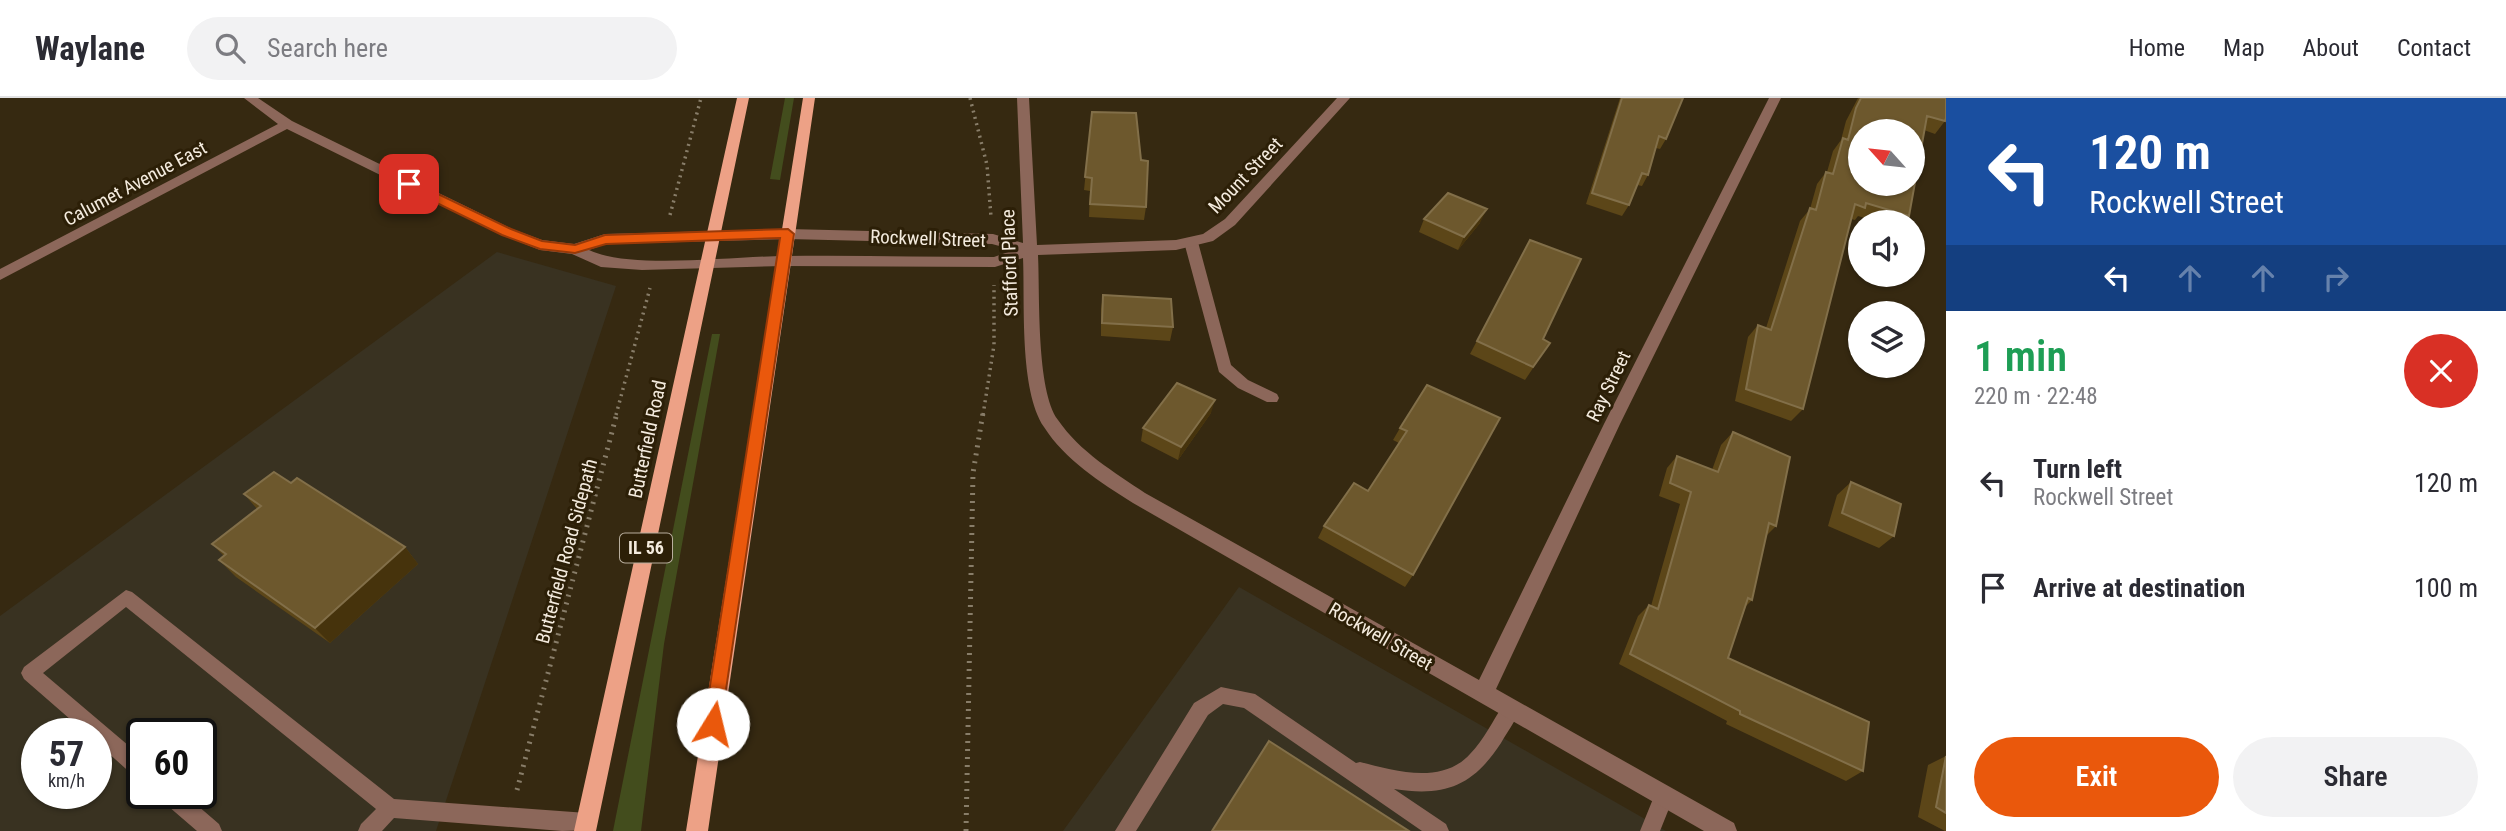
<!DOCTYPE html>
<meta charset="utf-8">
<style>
:root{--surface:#fff;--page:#f2f2f3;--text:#2b2b33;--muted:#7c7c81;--line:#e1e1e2;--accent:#ea580c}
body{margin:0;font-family:"Roboto Condensed",sans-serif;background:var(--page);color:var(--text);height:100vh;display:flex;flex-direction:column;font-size:26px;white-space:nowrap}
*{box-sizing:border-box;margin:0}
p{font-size:23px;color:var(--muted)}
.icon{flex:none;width:38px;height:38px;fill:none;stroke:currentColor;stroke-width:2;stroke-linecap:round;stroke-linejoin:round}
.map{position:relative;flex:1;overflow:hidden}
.side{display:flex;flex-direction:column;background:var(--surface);width:560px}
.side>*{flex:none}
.banner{background:#1a4fa0;color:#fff;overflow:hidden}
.needle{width:46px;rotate:297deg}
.controls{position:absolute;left:1848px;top:21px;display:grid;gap:14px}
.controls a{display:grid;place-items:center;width:77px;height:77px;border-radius:50%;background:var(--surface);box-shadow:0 2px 5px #0004;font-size:35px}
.speed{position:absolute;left:21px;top:620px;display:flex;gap:14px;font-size:35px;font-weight:700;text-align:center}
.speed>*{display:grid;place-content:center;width:91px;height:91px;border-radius:50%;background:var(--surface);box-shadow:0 2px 5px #0004;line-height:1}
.speed small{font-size:18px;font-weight:400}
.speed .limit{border:4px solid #111;border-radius:10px;background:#fff;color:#111}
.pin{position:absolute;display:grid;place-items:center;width:60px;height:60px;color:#fff;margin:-30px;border-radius:14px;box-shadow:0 4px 10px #0006}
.me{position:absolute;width:77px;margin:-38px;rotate:9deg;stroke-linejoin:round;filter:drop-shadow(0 0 5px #0008)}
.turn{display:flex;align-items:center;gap:24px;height:147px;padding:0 28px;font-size:32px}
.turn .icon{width:91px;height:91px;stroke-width:2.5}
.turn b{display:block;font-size:49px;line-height:60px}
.lanes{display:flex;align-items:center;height:66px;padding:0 28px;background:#0003;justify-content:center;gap:35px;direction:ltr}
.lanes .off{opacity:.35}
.round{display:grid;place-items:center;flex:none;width:74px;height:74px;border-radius:37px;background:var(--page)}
.head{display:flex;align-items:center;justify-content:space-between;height:119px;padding:0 28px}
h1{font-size:42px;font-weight:600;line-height:52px;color:#1e9e55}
.primary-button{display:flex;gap:14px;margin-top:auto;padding:14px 28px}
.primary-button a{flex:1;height:80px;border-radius:42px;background:var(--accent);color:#fff;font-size:28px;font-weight:600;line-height:80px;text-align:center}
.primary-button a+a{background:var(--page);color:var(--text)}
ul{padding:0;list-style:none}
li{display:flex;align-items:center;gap:21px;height:105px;padding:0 28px}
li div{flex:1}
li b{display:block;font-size:26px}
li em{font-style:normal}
header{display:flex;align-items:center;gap:42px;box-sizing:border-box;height:98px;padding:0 35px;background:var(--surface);border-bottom:2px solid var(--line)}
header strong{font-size:33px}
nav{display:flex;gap:38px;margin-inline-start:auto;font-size:24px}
.search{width:490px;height:63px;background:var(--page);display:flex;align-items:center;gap:18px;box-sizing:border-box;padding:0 24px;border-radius:38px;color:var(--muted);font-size:26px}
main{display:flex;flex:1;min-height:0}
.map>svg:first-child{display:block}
.industrial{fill:#393221;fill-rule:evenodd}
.green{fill:#434d1d}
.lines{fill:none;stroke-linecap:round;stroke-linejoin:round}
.path-far1{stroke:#887d69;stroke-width:3.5;stroke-dasharray:2 4.5;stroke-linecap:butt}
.path{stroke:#887d69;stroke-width:5;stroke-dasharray:2 6;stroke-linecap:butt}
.lane{fill:#8c675a;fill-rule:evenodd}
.street{fill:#8c675a;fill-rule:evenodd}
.primary{fill:#eda186;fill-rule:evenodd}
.wall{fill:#5c4618}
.shaded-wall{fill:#46330c}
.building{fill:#6d582d;stroke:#826f49;stroke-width:2;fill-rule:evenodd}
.route{fill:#ea580c;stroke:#983908;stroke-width:2}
.labels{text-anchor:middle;stroke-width:6;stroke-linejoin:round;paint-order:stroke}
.shield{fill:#2c1f07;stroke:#b8ae9e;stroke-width:2}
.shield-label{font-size:18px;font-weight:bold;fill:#f4ebde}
.street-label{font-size:19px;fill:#f4ebde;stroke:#2c1f07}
</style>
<header>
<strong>Waylane</strong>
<div class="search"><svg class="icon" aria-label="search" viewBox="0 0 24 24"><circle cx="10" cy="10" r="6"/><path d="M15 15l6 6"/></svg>Search here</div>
<nav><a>Home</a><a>Map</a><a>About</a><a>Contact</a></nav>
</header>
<main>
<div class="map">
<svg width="1946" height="733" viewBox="0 0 1946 733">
<rect width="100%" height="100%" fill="#362911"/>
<path class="industrial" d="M497 154 616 188 436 733H0V518ZM37 635H96V695H37ZM142 635H201V695H142Z
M1239 489 1666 733H1063Z"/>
<path class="green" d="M785 0H794L780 82 770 81Z
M712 236H720L664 546 641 733H613Z"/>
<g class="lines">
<path class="path-far1" d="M970 0 987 67 991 119
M670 117 701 0
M616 317 650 190
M983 317 994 247V187"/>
<path class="path" d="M517 692 617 315
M966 733 973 375 983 315"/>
<path class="lane" d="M1191 140 1198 144 1231 267 1248 282 1277 296 1279 300 1277 304H1267L1238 290 1219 274 1184 144Z
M126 492 132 494 394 701 587 715 594 718 597 725 594 732 562 733 394 720 382 733H358L361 726 376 711 126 509 43 575 142 659V681L135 679 96 644V635H86L24 581 21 575 24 569Z
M1221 589 1255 596 1356 665 1360 664C1395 673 1442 687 1470 656 1484 642 1493 622 1504 606L1511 603 1518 606 1520 612C1515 624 1507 634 1501 645 1473 688 1445 699 1394 691L1446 726 1449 733H1422L1244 610 1223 606 1208 617 1136 733H1115L1194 605Z
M1664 688 1671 691 1674 698 1660 733H1640L1657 691Z
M158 695H183L219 726 222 733H197L161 702Z"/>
<path class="street" d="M244 0H258L292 23 512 131 542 142 574 146 605 136 788 131 993 136 1023 145 1017 0H1029L1037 147 1176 142 1203 136 1225 121 1337 0H1350L1235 127 1213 143 1176 152 1038 157C1040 197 1036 292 1058 322 1080 354 1114 374 1145 395L1479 582 1604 326 1769 0H1781L1620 326 1496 591 1734 725 1737 733H1704L1133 405C1100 384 1065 362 1044 329 1019 292 1025 205 1023 160L995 169 784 168 642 172 601 169 572 156 540 152 502 137 287 31 0 182V171L278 26ZM788 141 992 146 1014 152 994 159C924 159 855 157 785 158 735 158 630 172 589 152L606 146Z"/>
<path class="primary" d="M737 0H749L596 733H574Z
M803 0H815L708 733H686Z"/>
</g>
<path class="wall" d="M1620 0H1683L1666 41 1660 51 1656 50 1648 77 1642 88 1637 87 1629 107 1622 118 1586 106Z
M1858 0H1946L1945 23 1935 36 1924 32 1909 118 1903 124H1878L1858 118 1855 122 1851 121 1803 311 1791 323 1735 303 1748 239 1758 227 1766 230 1800 123 1810 111 1817 86 1826 74H1827L1833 53 1841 42 1846 23Z
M1092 14 1146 109 1144 122 1089 119 1090 93 1084 92Z
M1424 121 1480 125 1458 152 1419 134Z
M1530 142 1543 241 1550 245 1525 282 1470 256Z
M1103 197 1173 229 1170 243 1101 238V211Z
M1427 287 1413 477 1405 489 1318 440 1324 428 1368 393 1399 345 1393 342 1400 330Z
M1211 315 1178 362 1141 343 1143 330Z
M1733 334 1776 428 1766 438 1752 502 1746 508 1728 560 1863 673 1846 683 1726 626 1727 623 1619 566 1638 518 1649 507 1651 508 1680 406 1659 398 1667 370 1677 358 1712 372 1721 347Z
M1851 384 1894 438 1879 450 1828 428 1837 397Z
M244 396 405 449 418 466 330 545 236 479 219 462 224 458 212 446 257 411Z
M1946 658V733H1945L1918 719 1928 667Z"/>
<path class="shaded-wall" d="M1487 111 1480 125 1458 152 1464 139Z
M1215 302 1211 315 1178 362 1181 349Z
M405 449 418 466 330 545 315 530Z"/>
<path class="building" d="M1622 0H1683L1666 41 1659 38 1648 77 1642 75 1629 107 1592 95Z
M1861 0H1946V20L1945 23 1927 18 1909 118 1866 105 1865 110 1855 106 1803 311 1746 291 1758 227 1771 232 1810 110 1816 112 1826 74 1833 76 1843 40 1848 42 1856 10ZM1860 33H1913V86H1860Z
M1092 14 1136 15 1141 62 1148 63 1146 109 1090 106 1092 80 1085 79Z
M1448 95 1487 111 1464 139 1424 121Z
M1530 142 1581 161 1543 241 1550 245 1533 269 1477 243Z
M1103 197 1171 201 1173 229 1102 225Z
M1177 285 1215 302 1181 349 1143 330Z
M1427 287 1500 320 1413 477 1324 428 1354 385 1368 393 1407 333 1400 330Z
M1733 334 1790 359 1776 428 1769 425 1752 502 1748 500 1728 560 1869 624 1863 673 1740 616V613L1630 556 1649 507 1658 511 1691 394 1670 385 1677 358 1718 374Z
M274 374 291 385 297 380 405 449 315 530 219 462 226 456 212 446 261 408 244 396Z
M1851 384 1901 406 1894 438 1842 415Z
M1269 643 1409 733H1212Z
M1946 658V715L1936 709Z"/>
<path class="route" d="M409 82 511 131 542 143 575 147 605 137 788 131 794 136 720 632 713 635 707 632 704 626 780 140 606 146 575 155 540 151 502 137 404 89 402 86Z"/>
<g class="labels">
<rect class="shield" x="620" y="435.5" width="52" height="29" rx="5"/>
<g class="shield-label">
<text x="646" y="456">IL 56</text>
</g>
<g class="street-label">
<text transform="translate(1245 77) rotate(-46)" y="7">Mount Street</text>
<text transform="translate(135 85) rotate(-28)" y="7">Calumet Avenue East</text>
<text transform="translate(928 140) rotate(2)" y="7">Rockwell Street</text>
<text transform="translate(1009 165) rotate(-92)" y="7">Stafford Place</text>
<text transform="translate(1608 288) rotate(-64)" y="7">Ray Street</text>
<text transform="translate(647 341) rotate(-78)" y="7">Butterfield Road</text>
<text transform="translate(566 453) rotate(-75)" y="7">Butterfield Road Sidepath</text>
<text transform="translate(1381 538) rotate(30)" y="7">Rockwell Street</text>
</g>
</g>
</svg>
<div class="controls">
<a><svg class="needle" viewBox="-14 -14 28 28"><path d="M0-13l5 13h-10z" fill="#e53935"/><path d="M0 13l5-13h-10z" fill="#7c7c81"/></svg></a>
<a><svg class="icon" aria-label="sound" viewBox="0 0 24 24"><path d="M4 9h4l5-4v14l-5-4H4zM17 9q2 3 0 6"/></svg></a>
<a><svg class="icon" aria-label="layers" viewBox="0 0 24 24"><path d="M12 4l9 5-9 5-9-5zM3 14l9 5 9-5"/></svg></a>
</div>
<div class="speed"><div>57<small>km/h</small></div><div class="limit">60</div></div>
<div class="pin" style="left:409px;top:86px;background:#d93025"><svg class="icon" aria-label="arrive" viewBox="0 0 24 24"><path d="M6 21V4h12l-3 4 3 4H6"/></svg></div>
<svg class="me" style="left:713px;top:626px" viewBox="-20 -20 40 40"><circle r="19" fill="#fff"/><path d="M0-13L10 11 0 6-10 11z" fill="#ea580c"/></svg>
</div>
<section class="side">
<div class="banner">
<div class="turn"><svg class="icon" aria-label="left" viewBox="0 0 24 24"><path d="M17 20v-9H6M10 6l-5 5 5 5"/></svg><div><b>120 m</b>Rockwell Street</div></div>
<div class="lanes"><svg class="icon" aria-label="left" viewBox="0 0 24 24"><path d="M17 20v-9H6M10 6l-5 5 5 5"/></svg><svg class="icon off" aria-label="ahead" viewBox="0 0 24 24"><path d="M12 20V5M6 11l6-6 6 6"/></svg><svg class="icon off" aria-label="ahead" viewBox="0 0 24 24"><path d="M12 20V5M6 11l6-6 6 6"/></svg><svg class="icon off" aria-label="right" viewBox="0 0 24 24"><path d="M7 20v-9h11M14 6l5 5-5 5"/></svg></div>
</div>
<div class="head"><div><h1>1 min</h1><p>220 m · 22:48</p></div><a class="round" style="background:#d93025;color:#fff"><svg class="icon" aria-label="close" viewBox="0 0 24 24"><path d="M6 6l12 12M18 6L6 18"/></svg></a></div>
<ul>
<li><svg class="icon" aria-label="left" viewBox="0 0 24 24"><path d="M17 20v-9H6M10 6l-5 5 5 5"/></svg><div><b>Turn left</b><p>Rockwell Street</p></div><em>120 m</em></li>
<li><svg class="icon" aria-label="arrive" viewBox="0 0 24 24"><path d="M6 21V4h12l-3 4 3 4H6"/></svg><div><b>Arrive at destination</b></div><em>100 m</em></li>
</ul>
<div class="primary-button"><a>Exit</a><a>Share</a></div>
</section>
</main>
